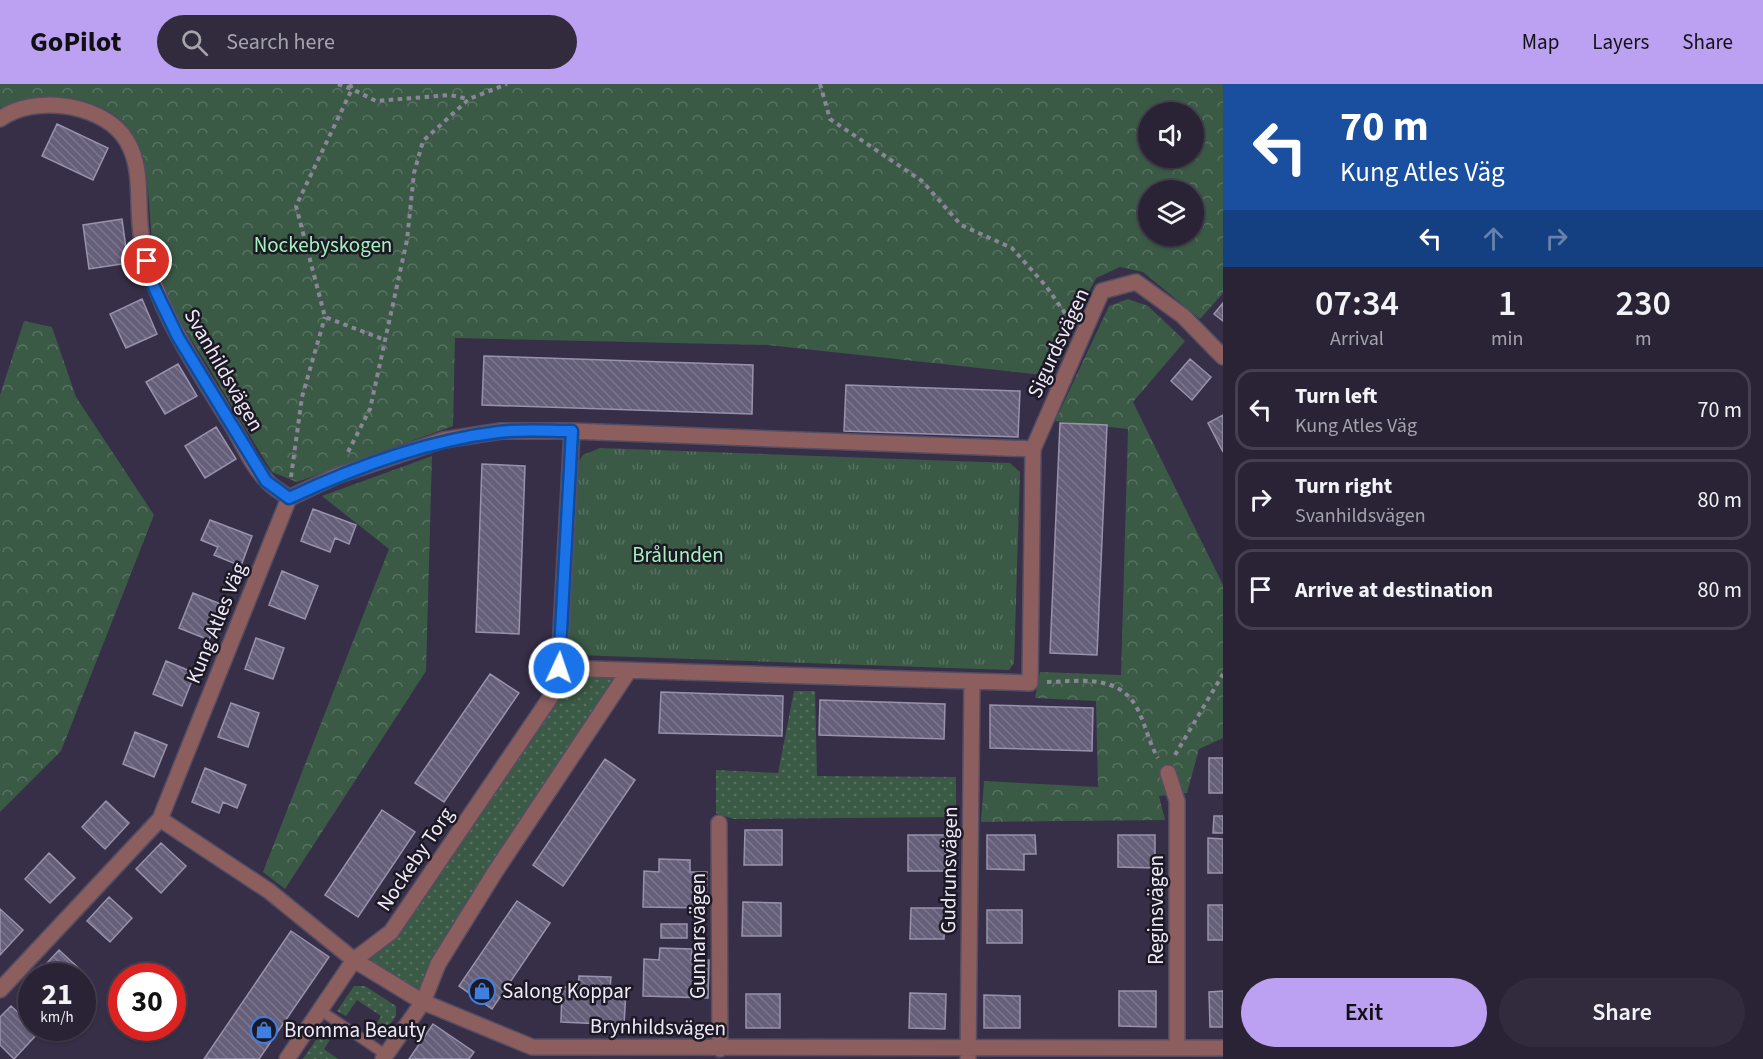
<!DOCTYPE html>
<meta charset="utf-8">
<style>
:root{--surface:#292335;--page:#312b3d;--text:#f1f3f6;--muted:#a5a4ad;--line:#454050;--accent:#bca0f2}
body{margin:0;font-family:"Source Sans 3",sans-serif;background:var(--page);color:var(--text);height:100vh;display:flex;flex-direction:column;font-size:22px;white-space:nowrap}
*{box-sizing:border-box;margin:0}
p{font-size:20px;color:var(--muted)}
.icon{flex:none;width:33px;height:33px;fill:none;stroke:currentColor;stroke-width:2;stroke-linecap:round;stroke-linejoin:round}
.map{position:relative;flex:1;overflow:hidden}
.sheet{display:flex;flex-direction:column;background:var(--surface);width:540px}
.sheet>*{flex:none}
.hud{background:#1a4fa0;color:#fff;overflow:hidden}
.controls{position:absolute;left:1138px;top:18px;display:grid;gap:12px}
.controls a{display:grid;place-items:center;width:66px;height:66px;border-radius:50%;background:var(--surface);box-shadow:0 2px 4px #0004,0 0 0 2px var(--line);font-size:30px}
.speed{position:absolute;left:18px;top:879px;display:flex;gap:12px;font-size:30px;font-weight:700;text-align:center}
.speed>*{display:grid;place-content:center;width:78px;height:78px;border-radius:50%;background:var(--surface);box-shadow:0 2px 4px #0004,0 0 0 2px var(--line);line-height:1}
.speed small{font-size:15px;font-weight:400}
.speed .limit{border:9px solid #d22;background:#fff;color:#111}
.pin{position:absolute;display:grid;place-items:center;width:51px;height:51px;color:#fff;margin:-26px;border:3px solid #fff;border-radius:50%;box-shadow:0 2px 6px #0007}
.me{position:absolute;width:66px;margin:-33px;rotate:3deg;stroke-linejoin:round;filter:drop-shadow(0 0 4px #0008)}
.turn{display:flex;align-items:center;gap:21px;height:126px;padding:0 18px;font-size:27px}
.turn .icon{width:78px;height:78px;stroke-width:2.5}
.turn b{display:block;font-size:42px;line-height:51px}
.lanes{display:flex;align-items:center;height:57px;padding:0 18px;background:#0003;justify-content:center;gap:30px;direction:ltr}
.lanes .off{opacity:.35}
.eta{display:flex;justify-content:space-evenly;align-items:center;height:102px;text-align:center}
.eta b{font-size:36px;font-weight:600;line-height:42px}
.button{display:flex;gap:12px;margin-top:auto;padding:12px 18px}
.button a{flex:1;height:69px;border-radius:36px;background:var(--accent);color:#111;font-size:24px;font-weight:600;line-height:69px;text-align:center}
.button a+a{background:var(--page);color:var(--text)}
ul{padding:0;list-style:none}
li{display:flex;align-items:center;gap:18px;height:81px;margin:0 12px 9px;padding:0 6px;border:3px solid var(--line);border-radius:18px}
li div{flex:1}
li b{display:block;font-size:22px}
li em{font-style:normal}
header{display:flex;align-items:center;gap:36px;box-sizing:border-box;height:84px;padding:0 30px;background:var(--accent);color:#111}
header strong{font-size:28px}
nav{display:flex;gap:33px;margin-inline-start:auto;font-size:21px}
.search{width:420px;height:54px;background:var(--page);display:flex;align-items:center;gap:15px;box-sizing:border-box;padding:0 21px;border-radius:33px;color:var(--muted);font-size:22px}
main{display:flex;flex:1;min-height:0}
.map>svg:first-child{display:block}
.grass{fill:url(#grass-dots)}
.forest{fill:url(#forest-crowns);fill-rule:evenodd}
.park{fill:url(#park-tufts)}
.building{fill:url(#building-back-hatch);stroke:#9992af;stroke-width:1.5}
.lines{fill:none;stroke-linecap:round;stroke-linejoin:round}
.lane-casing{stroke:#544d63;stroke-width:12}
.street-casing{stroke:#544d63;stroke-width:18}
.path{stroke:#8b8598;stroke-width:4;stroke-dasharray:4.5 4.5;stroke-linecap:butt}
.lane{stroke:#8c5e5e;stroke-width:9}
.street{stroke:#8c5e5e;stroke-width:15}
.route-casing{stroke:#114b97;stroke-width:15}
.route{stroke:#1a73e8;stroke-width:10}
.labels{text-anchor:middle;stroke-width:5;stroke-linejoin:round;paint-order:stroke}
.park-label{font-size:21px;fill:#a4f1be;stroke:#1d1924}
.street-label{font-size:21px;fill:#efeaf9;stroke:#1d1924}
.poi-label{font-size:21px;fill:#efeaf9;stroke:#1d1924;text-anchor:start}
</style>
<header>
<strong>GoPilot</strong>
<div class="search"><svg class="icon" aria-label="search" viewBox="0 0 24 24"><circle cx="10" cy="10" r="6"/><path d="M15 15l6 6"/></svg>Search here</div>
<nav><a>Map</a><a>Layers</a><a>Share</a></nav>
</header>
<main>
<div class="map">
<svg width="1223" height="975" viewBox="0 0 1223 975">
<defs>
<pattern id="grass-dots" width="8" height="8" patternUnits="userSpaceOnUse" patternTransform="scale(1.5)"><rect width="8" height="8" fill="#3b5a46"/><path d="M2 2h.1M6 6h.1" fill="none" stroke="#587261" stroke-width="1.8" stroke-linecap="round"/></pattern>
<pattern id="forest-crowns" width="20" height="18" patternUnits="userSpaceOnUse" patternTransform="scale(1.5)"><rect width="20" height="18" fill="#3b5a46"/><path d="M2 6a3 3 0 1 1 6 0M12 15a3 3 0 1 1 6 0" fill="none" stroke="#587261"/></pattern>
<pattern id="park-tufts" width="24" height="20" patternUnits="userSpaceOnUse" patternTransform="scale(1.5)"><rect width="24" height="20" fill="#3b5a46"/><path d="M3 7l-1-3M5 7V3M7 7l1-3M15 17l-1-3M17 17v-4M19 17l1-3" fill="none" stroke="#587261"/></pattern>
<pattern id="building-back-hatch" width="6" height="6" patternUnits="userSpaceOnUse" patternTransform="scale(1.5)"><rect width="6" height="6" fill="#665f7a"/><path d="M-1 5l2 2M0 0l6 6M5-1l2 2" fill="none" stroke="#7c768e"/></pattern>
</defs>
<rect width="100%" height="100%" fill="#372f47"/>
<path class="grass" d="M559 584 628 588 423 918 354 876 391 848 550 614Z
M794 607H815L817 692 956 693V733L733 735 716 729V686L778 689Z
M354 902H365L396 922V932L380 955 371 949 381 932 357 916 346 932 337 927Z
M326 941 336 947 324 965 338 975H303Z"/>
<path class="forest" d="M0 0H1223V209L1200 235 1143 188 1120 183 1096 194 1070 245 1053 292 768 261 455 254 453 342 297 398 272 388C250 352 228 316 206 279 190 254 173 227 162 199 137 138 170 47 93 20 62 8 31 13 0 24ZM1149 28H1194V74H1149ZM1149 106H1194V152H1149Z
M1128 215 1148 222 1185 257 1133 318 1223 501V654L1199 665 1187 709 1159 712 1165 736 981 738 984 697 1098 703 1096 617 1035 614 1040 588 1121 591 1128 345 1055 337 1109 222Z
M24 237 52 243 76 313 154 431 61 667 0 728V311Z
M432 372 426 587 285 805 263 788 389 465 322 412Z"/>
<path class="park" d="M600 364 1010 379 1020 388 1014 579 1009 586 576 571 568 560 575 383 583 371Z"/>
<path class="building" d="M57 40 108 64 93 96 42 72Z
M122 135 128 179 89 185 83 141Z
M142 215 157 250 126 264 110 230Z
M1223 219V237L1214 230Z
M484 272 753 281 752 330 482 321Z
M1190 275 1211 293 1192 316 1171 297Z
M178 280 197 312 165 330 146 298Z
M846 301 1020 307 1018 353 844 347Z
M1223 331V368L1208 339Z
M1060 339 1107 341 1097 571 1050 569Z
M216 343 236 375 205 394 185 362Z
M482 380 525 382 519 550 476 548Z
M313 425 356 441 349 460 335 454 330 468 301 457Z
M210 436 252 452 241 482 214 471 218 463 201 456Z
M282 487 318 502 305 535 269 521Z
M193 509 223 521 209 556 179 544Z
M256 554 284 564 273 595 245 585Z
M166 577 195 589 182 622 153 610Z
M490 590 519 609 444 718 415 699Z
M661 608 783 612 782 652 659 649Z
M820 616 945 620 944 655 819 651Z
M231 619 259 629 248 663 218 653Z
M990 621 1093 624 1092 667 990 664Z
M135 648 167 661 154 693 123 680Z
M1209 674H1223V709H1209Z
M605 675 635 696 563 802 533 781Z
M205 684 246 701 237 724 223 718 219 729 192 718Z
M106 717 129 739 105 765 82 743Z
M382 726 415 748 358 833 325 811Z
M1214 732H1223V749H1213Z
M745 746H782V781H744Z
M908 751H946L945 787H908Z
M987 751H1035L1036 770H1024V786L987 785Z
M1118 751H1155V784L1118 783Z
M1208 754 1223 755V789H1208Z
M161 759 186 782 161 809 136 785Z
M49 769 75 794 50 819 25 795Z
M659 775 690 776V788H707L706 824 643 823 644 787 659 788Z
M109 813 132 834 110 858 87 837Z
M517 817 550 839 492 925 459 902Z
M743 818 781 819V852H742Z
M1208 821H1223V856H1208Z
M911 824H945L944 855H910Z
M0 825 23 846 0 871Z
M987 826H1022V859H987Z
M661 840H687V854H661Z
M291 847 329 873 259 975H204Z
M660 864 692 865 691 876H709L708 914 643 912 644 875 659 876Z
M59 866 85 890 82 893 35 892Z
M579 892 611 893 610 905 626 906 624 941 561 938 562 903H578Z
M1119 907H1156V943L1119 942Z
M1223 907V943H1210L1209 908Z
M910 909 946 910 945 945 909 944Z
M746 910H780V944H746Z
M984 911 1020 912V944H984Z
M11 922 39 948 14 975 0 961V933Z
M433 940 474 968 469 975H409Z"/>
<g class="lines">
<defs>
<path id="lane" d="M320 926 386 971"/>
<path id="street" d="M0 35C33 11 96 19 122 50 146 80 135 121 142 156 155 225 197 284 233 343 243 360 253 383 267 397 273 404 282 408 289 414
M1033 365 1102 207 1136 198 1183 232 1223 273
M1168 689 1177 717V964
M160 735 269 807 354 876 423 918 532 963 1223 964
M719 739 720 965
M0 906 160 735 289 414 336 392 443 356 501 347H572
M287 975 354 876 391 848 550 614 559 584 572 347 1033 365 1030 599 559 584
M383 975 423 918 438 880 495 788 628 588
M968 975 972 598"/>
</defs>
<use href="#lane" class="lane-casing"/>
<use href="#street" class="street-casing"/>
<path class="path" d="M338 0 352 5 296 122 325 233 385 256
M350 0 352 5 376 17 450 11 468 15
M820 0 830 35 922 97 961 141 1012 164 1046 202 1069 235
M348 368 370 325 407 156 414 89 423 57 469 15 507 0
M291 393 302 313 325 233
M1047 598C1082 597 1120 590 1138 626 1146 642 1149 659 1158 674
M1175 671 1223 590"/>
<use href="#lane" class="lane"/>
<use href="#street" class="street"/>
</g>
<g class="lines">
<defs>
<path id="route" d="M147 177 152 199 178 253 266 397 289 414C355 383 425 357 498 348 522 345 548 347 572 347L559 584"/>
</defs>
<use href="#route" class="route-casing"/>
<use href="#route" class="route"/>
</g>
<defs>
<symbol id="shop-ring" viewBox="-11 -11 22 22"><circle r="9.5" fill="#1d1924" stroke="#3f7fe0" stroke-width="1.5"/><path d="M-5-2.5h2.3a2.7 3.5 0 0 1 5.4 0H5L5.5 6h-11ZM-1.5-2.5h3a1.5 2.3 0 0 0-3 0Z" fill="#3f7fe0"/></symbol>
</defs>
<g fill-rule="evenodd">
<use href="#shop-ring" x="467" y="892" width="30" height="30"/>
<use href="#shop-ring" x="249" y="931" width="30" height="30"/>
</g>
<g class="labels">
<g class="park-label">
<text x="323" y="168">Nockebyskogen</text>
<text x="678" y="478">Brålunden</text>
</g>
<g class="street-label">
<text transform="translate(1058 259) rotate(-65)" y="7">Sigurdsvägen</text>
<text transform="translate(224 286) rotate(60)" y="7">Svanhildsvägen</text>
<text transform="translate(216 539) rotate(-68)" y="7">Kung Atles Väg</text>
<text transform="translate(415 775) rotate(-56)" y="7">Nockeby Torg</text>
<text transform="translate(949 786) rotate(-89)" y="7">Gudrunsvägen</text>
<text transform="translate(1156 826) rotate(-90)" y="7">Reginsvägen</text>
<text transform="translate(698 852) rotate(-90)" y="7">Gunnarsvägen</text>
<text transform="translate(658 943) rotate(1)" y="7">Brynhildsvägen</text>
</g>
<g class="poi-label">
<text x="502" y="914">Salong Koppar</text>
<text x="284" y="953">Bromma Beauty</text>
</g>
</g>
</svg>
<div class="controls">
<a><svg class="icon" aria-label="sound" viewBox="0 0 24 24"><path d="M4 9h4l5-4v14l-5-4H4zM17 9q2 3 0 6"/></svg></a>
<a><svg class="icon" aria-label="layers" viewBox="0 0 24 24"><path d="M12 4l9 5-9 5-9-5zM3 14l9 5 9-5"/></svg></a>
</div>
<div class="speed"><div>21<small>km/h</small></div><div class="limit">30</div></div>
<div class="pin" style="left:147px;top:177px;background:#d93025"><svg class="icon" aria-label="arrive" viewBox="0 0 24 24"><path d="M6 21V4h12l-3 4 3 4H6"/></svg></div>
<svg class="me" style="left:559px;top:584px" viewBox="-20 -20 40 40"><circle r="17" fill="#1a73e8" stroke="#fff" stroke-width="3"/><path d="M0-11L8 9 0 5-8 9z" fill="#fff"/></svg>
</div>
<section class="sheet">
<div class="hud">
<div class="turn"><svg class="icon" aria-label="left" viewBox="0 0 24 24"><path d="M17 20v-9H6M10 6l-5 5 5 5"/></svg><div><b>70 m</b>Kung Atles Väg</div></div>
<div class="lanes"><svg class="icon" aria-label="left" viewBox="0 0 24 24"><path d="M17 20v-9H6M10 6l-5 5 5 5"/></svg><svg class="icon off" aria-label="ahead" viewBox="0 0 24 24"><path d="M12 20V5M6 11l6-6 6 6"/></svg><svg class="icon off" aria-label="right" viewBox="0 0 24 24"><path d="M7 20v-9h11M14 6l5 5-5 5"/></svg></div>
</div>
<div class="eta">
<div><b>07:34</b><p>Arrival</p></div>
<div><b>1</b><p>min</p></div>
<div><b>230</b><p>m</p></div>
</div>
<ul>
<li><svg class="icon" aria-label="left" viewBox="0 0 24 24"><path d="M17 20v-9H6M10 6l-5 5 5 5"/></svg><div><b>Turn left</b><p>Kung Atles Väg</p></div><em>70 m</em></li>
<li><svg class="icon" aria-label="right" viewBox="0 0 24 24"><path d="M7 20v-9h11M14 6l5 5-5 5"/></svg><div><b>Turn right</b><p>Svanhildsvägen</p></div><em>80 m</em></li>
<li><svg class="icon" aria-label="arrive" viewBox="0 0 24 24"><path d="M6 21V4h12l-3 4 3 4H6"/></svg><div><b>Arrive at destination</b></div><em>80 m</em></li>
</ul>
<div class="button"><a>Exit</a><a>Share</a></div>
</section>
</main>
